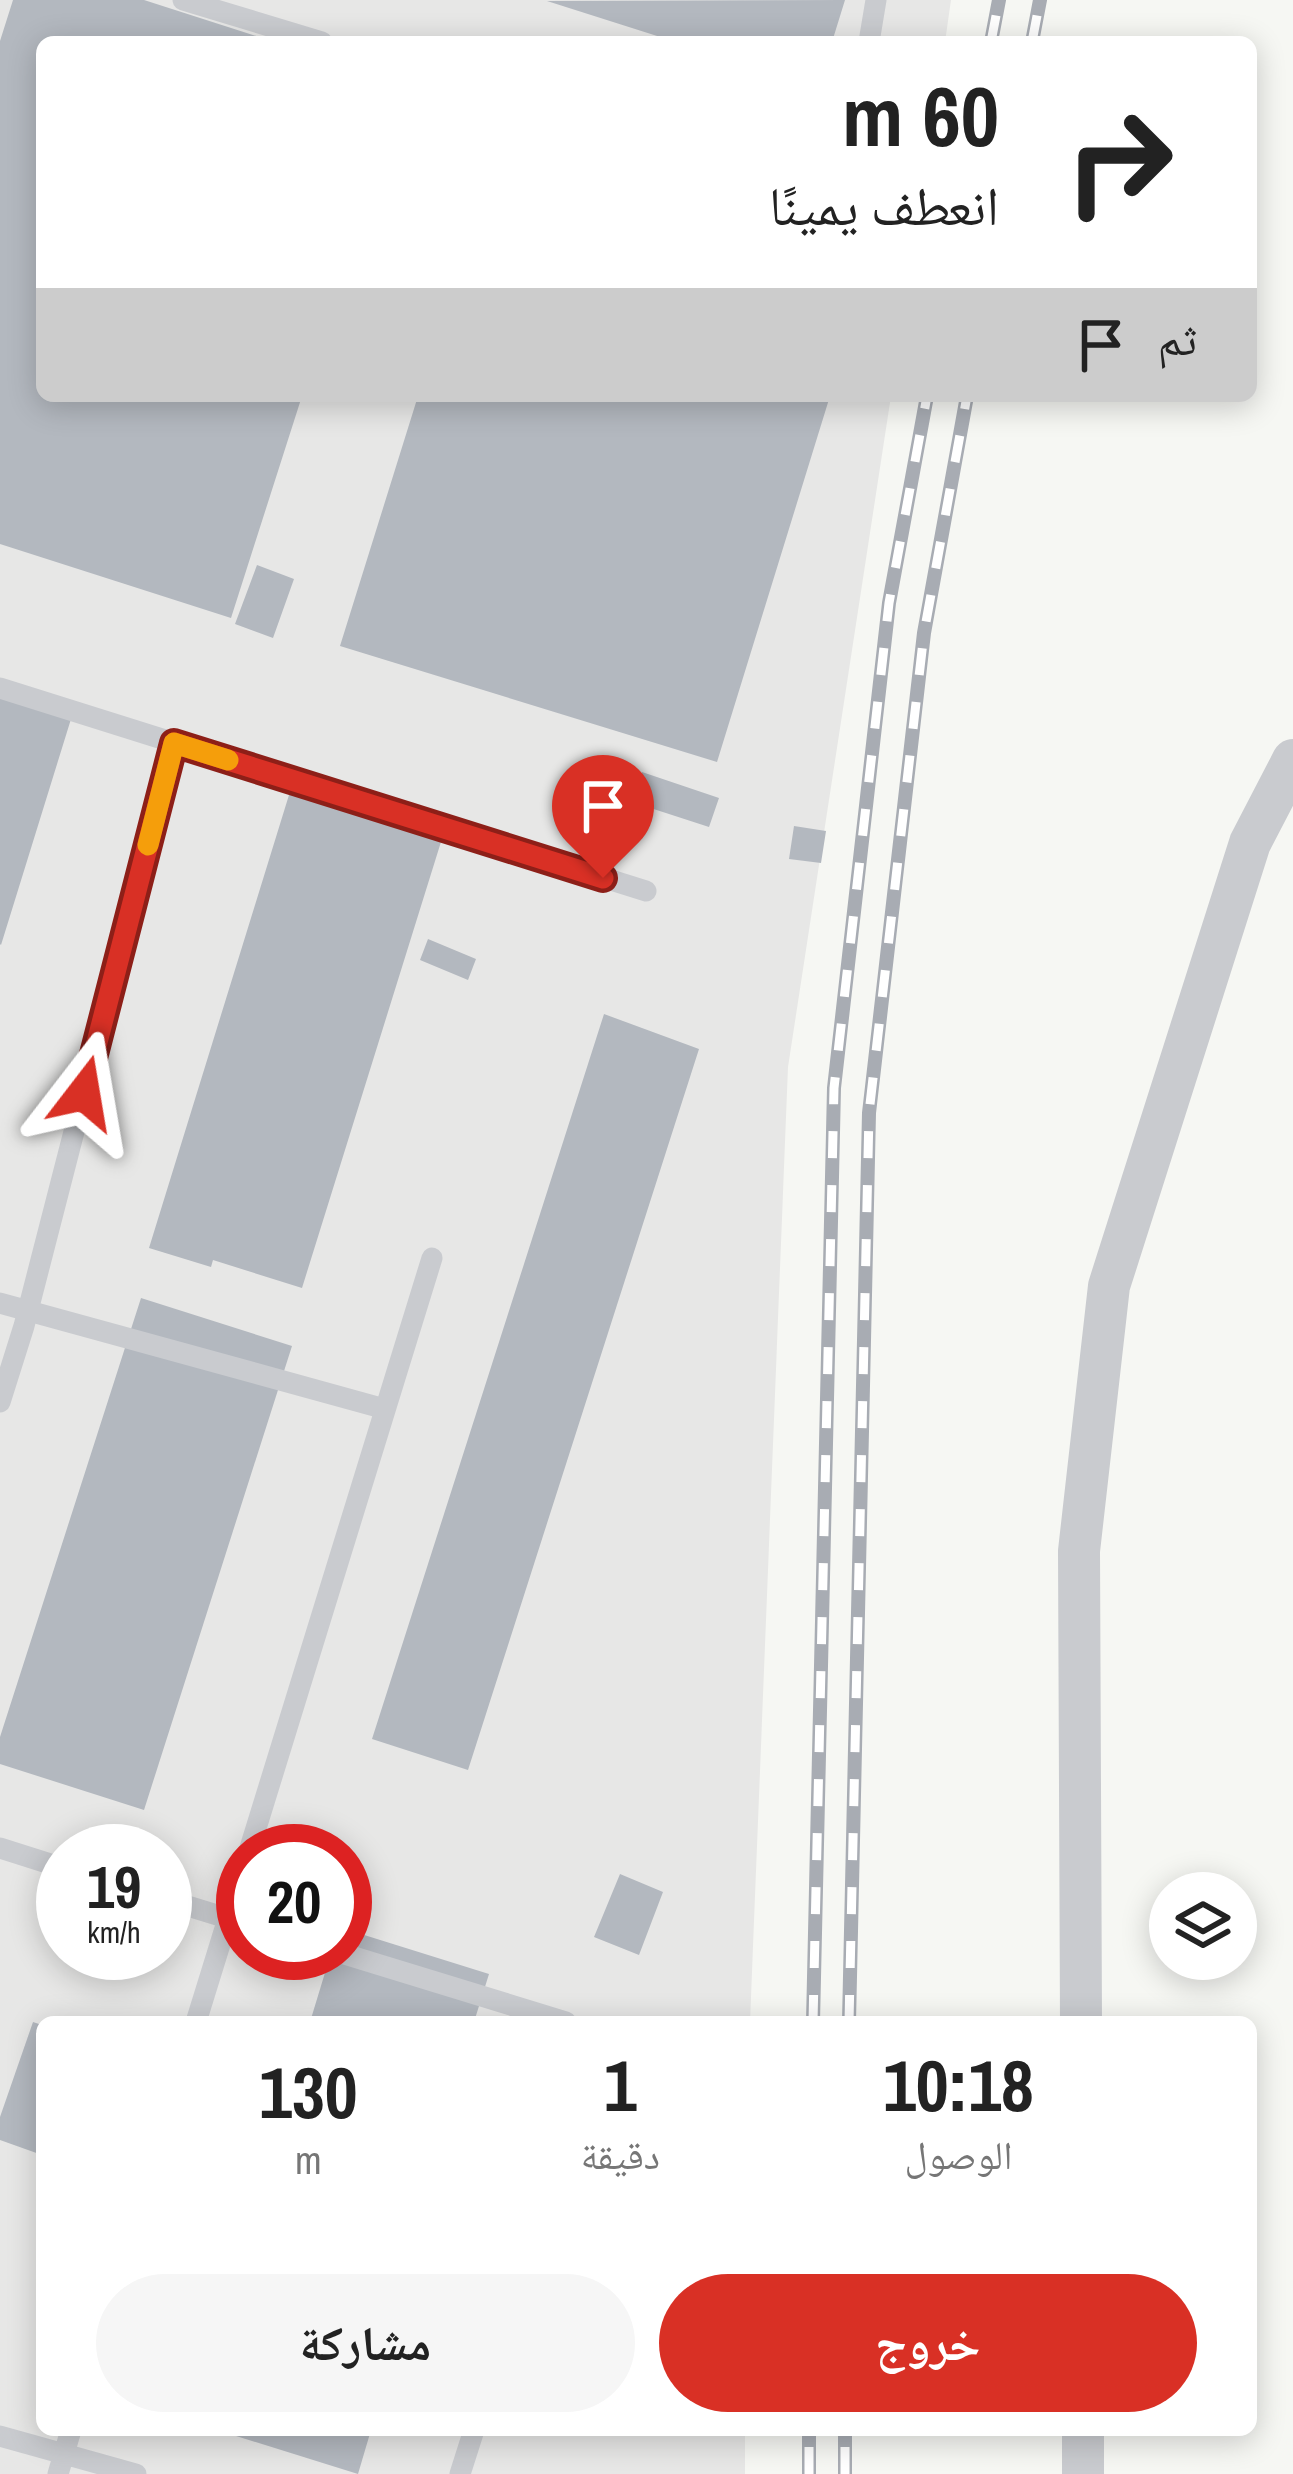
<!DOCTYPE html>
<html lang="ar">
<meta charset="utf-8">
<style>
:root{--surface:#fff;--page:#f6f6f6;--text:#222;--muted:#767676;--accent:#d93025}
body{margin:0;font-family:"Archivo Narrow","Noto Naskh Arabic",sans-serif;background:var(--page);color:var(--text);direction:rtl;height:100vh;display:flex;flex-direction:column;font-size:45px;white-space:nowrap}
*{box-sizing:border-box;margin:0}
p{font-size:39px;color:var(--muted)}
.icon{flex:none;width:66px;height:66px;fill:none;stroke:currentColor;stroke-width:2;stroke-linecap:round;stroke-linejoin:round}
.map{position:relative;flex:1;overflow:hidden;direction:ltr}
.drawer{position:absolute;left:36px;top:2016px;width:1221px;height:420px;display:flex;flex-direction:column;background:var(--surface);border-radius:18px;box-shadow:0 6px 30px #0003;direction:rtl}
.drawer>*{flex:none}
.guide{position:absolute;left:36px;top:36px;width:1221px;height:366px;border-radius:18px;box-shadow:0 6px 30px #0003;direction:rtl;background:#fff;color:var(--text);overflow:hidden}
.fabs{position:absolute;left:1149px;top:1872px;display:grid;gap:24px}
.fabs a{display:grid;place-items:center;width:108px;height:108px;border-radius:50%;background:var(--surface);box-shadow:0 6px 30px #0003;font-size:60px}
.speed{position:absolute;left:36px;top:1824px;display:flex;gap:24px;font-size:60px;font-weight:700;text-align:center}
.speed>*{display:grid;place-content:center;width:156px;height:156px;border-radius:50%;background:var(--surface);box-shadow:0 6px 30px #0003;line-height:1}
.speed small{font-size:30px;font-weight:400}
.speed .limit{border:18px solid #d22;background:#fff;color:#111}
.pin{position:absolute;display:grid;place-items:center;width:102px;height:102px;color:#fff;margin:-123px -51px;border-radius:50% 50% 50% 0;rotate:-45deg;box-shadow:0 0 12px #0007}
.pin .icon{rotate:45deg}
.me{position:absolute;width:132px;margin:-66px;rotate:14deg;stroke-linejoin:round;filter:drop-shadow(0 0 9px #0008)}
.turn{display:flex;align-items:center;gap:42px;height:252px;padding:0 60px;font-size:54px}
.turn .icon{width:156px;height:156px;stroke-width:2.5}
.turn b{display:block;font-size:84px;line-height:102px}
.then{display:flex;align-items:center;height:114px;padding:0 60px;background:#0003;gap:24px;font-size:45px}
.eta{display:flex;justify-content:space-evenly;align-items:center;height:204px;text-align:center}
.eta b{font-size:72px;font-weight:800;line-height:84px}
.button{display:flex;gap:24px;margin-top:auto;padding:24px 60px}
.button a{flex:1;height:138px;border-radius:72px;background:var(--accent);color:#fff;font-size:48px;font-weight:800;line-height:138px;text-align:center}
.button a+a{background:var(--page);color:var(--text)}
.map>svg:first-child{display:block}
.built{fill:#e7e7e6;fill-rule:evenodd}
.building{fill:#b3b8bf}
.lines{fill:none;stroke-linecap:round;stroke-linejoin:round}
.lane{stroke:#c9cbcf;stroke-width:21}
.street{stroke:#c9cbcf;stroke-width:42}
.rail-casing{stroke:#a8acb3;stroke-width:14}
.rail{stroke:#fff;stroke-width:9;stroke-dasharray:27;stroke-linecap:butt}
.route-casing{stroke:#8d1f18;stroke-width:30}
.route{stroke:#d93025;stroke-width:21}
.slow{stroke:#f59e0b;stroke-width:21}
</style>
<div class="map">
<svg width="1293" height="2474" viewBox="0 0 1293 2474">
<rect width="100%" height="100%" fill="#f6f7f3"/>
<path class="built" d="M0 0H951L945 42H42V396H891L788 1067 750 2022H42V2430H745V2474H0ZM63 1851H165V1953H63ZM243 1851H345V1953H243Z"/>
<path class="building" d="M13 0H144L272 41 42 42V396H302L231 618 0 544V41Z
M845 0 832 42H676L547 1Z
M418 396H830L717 762 340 646Z
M257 565 294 579 273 638 235 624Z
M0 697 71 719 1 945 0 944Z
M642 772 719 798 709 827 632 802Z
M293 782 445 829 302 1288 213 1260 211 1267 149 1248Z
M794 826 826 831 821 863 789 859Z
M428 939 476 959 468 980 420 960Z
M604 1014 699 1049 468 1770 372 1739Z
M141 1298 292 1346 144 1810 0 1764V1737Z
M620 1874 663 1892 639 1955 594 1937Z
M345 1929 489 1974 474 2022H310L331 1953H345Z
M33 2022 42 2025V2155L0 2140V2117Z
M217 2430H371L358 2474Z"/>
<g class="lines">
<path class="lane" d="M183 0 322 42
M869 42 876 0
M0 688 646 891
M0 1303 385 1409
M0 1402 24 1326 174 743
M0 1848 63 1868
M249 1851 432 1258
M165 1899 243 1923
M341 1953 566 2022
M196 2022 243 1870
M0 2436 136 2474
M58 2474 71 2430
M460 2474 474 2430"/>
<path class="street" d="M1081 2022 1079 1551 1109 1286 1250 843 1293 760
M1083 2430V2474"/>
<defs>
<path id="rail" d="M991 42 999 0
M1032 42 1040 0
M813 2022 834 1088 889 603 927 396
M849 2022 869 1113 924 633 967 396
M809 2474V2430
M845 2474V2430"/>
</defs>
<use href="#rail" class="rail-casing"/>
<use href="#rail" class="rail"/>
</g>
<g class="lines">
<defs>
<path id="route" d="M84 1093 174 743 603 878"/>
</defs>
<use href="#route" class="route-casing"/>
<use href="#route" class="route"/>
<path class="slow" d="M148 845 174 743 228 760"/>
</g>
</svg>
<div class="fabs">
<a><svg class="icon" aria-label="layers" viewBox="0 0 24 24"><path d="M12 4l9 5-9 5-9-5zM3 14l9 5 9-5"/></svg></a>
</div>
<div class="speed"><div>19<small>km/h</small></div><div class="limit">20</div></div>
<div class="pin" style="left:603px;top:878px;background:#d93025"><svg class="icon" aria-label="arrive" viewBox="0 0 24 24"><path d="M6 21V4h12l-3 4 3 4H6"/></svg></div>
<svg class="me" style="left:84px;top:1093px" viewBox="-20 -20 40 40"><path d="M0-17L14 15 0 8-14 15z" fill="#d93025" stroke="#fff" stroke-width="4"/></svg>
<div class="guide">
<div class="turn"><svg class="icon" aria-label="right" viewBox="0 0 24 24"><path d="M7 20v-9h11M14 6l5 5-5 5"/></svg><div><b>60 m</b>انعطف يمينًا</div></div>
<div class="then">ثم<svg class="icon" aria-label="arrive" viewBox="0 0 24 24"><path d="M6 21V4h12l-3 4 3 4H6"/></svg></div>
</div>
<section class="drawer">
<div class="eta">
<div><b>10:18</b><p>الوصول</p></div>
<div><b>1</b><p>دقيقة</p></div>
<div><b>130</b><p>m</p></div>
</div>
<div class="button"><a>خروج</a><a>مشاركة</a></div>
</section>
</div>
